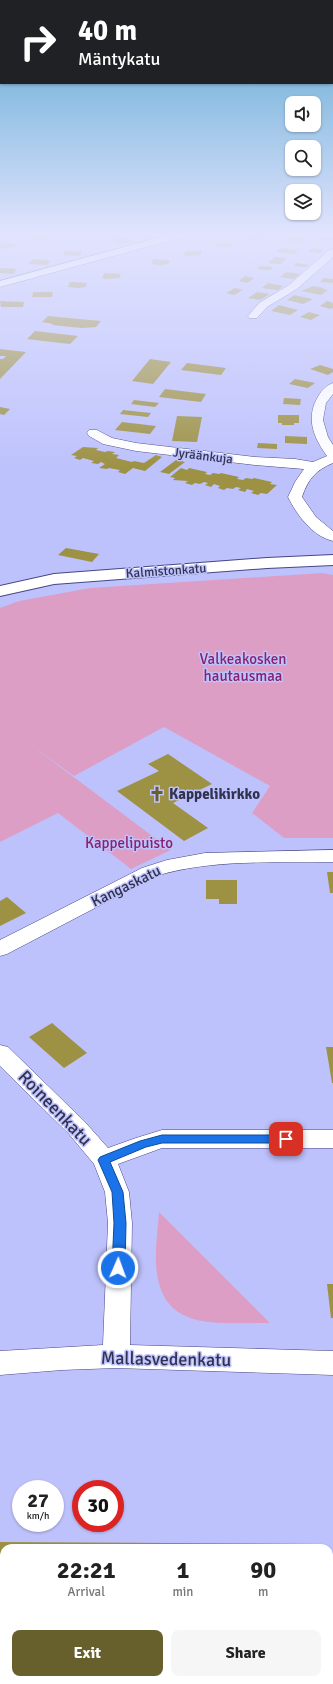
<!DOCTYPE html>
<meta charset="utf-8">
<style>
:root{--surface:#fff;--page:#f6f6f6;--text:#222;--muted:#767676;--accent:#675f2c}
body{margin:0;font-family:Signika,sans-serif;background:var(--page);color:var(--text);height:100vh;display:flex;flex-direction:column;font-size:15px;white-space:nowrap}
*{box-sizing:border-box;margin:0}
p{font-size:13px;color:var(--muted)}
.icon{flex:none;width:22px;height:22px;fill:none;stroke:currentColor;stroke-width:2;stroke-linecap:round;stroke-linejoin:round}
.map{position:relative;flex:1;overflow:hidden}
.panel{position:absolute;left:0px;top:1544px;width:333px;height:140px;display:flex;flex-direction:column;background:var(--surface);border-radius:12px 12px 0 0;box-shadow:0 1px 3px #0004}
.panel>*{flex:none}
.hud{position:absolute;left:0px;top:0px;width:333px;height:84px;box-shadow:0 1px 3px #0004;background:#202124;color:#fff;overflow:hidden}
.tools{position:absolute;left:285px;top:96px;display:grid;gap:8px}
.tools a{display:grid;place-items:center;width:36px;height:36px;border-radius:8px;background:var(--surface);box-shadow:0 1px 3px #0004;font-size:20px}
.speed{position:absolute;left:12px;top:1480px;display:flex;gap:8px;font-size:20px;font-weight:700;text-align:center}
.speed>*{display:grid;place-content:center;width:52px;height:52px;border-radius:50%;background:var(--surface);box-shadow:0 1px 3px #0004;line-height:1}
.speed small{font-size:10px;font-weight:400}
.speed .limit{border:6px solid #d22;background:#fff;color:#111}
.pin{position:absolute;display:grid;place-items:center;width:34px;height:34px;color:#fff;margin:-17px;border-radius:8px;box-shadow:0 2px 6px #0006}
.me{position:absolute;width:44px;margin:-22px;rotate:2deg;stroke-linejoin:round;filter:drop-shadow(0 0 3px #0008)}
.turn{display:flex;align-items:center;gap:14px;height:84px;padding:0 12px;font-size:18px}
.turn .icon{width:52px;height:52px;stroke-width:2.5}
.turn b{display:block;font-size:28px;line-height:34px}
.eta{display:flex;justify-content:space-evenly;align-items:center;height:68px;text-align:center}
.eta b{font-size:24px;font-weight:800;line-height:28px}
.cta{display:flex;gap:8px;margin-top:auto;padding:8px 12px}
.cta a{flex:1;height:46px;border-radius:8px;background:var(--accent);color:#fff;font-size:16px;font-weight:800;line-height:46px;text-align:center}
.cta a+a{background:var(--page);color:var(--text)}
.map>svg:first-child{display:block}
.green{fill:#dd9ec6}
.building{fill:#9d9143}
.lines{fill:none;stroke-linecap:round;stroke-linejoin:round}
.minor-casing{stroke:#464784;stroke-width:1}
.tertiary-casing{stroke:#464784;stroke-width:2}
.minor{fill:#fff;fill-rule:evenodd}
.tertiary{fill:#fff;fill-rule:evenodd}
.route{fill:#1a73e8;stroke:#114b97}
.labels{text-anchor:middle;stroke-width:3;stroke-linejoin:round;paint-order:stroke}
.far-street-label{font-size:13px;fill:#30324e;stroke:#bec2fc}
.park-label{font-size:15px;fill:#88216d;stroke:#bec2fc}
.poi-label{font-size:15px;font-weight:bold;fill:#30324e;stroke:#bec2fc;text-anchor:start}
.street-label{font-size:15px;fill:#30324e;stroke:#bec2fc}
.near-street-label{font-size:18px;fill:#30324e;stroke:#bec2fc}
</style>
<div class="map">
<svg width="333" height="1684" viewBox="0 0 333 1684">
<rect width="100%" height="100%" fill="#bec2fc"/>
<path class="green" d="M322 573 333 575V838H284L252 813 270 786 164 727 74 776 31 745 171 850 131 869 58 813 0 842V608L19 601 90 588Z
M159 1212 270 1323C218 1322 160 1334 156 1264 155 1247 158 1229 159 1212Z"/>
<path class="building" d="M145 232H162L161 235H145Z
M43 233 52 237 38 240 30 235Z
M247 234H263L262 238 255 239 246 238Z
M291 236 306 237 301 243 286 242Z
M324 237 333 239V241L320 240Z
M116 238 131 239 129 243H114Z
M0 242 3 243 11 242 18 246 1 249Z
M216 242 233 243 231 247H219L215 246Z
M280 248 298 250 294 254 276 252Z
M312 248 324 250 320 253 308 252Z
M65 251H82L80 256 63 255Z
M186 251H202L201 255 188 256 184 255Z
M275 257 287 258 280 264 268 263Z
M32 259 50 260 47 265 29 264Z
M153 259 170 260 168 264 161 265 152 264Z
M296 263 309 265 306 267 294 266Z
M260 266 273 267 270 270 257 269Z
M0 268 17 269 13 274 0 273Z
M286 272 300 274 294 279 280 277Z
M104 273 121 274 119 278 105 279 102 278Z
M245 276 254 278 248 283 239 281Z
M324 278 333 279V283L320 282Z
M70 282 87 283 85 287 78 288 68 287Z
M268 283 283 286 278 290 262 288Z
M313 286 324 288 323 289 328 290 321 295 301 291Z
M235 288 243 290 234 295 226 293Z
M33 292H53L52 297H32Z
M257 292 270 294 260 300 248 298Z
M294 295 313 299 303 304 287 300Z
M0 301 24 302 23 307H1Z
M327 301 333 303V308L331 309 320 306Z
M279 305 298 310 290 315 271 311Z
M309 312 320 315 311 320 300 317Z
M48 316 101 321 96 327 82 328 52 325 53 324 42 322Z
M35 331 78 336 70 344 27 339Z
M0 349 26 352 0 379V359H3L6 356H0Z
M150 359 171 362 153 384 132 381Z
M187 363 226 368 221 375 181 370Z
M320 365 333 369V372L328 375 310 369Z
M295 379 315 383 308 388 289 384Z
M165 389 206 394 201 402 159 397Z
M284 398 301 399 300 405 283 404Z
M134 400 159 403 155 407 131 404Z
M0 407 10 409 4 415 0 414Z
M123 410 151 413 148 417 120 414Z
M278 415H299V423H294V425H282V423H278Z
M177 416 202 417 197 442 172 441Z
M122 422 156 426 150 434 115 430Z
M285 436 307 437V444L285 443Z
M258 443 277 444V449L257 448Z
M83 447 98 448 96 450 105 452 108 451 115 452 112 454 119 455 116 458 132 462 134 461 144 463 156 455 162 457 145 471 133 468 125 474 118 472 120 470 109 468 107 469 99 468 105 464 101 462 98 464 91 463 94 461 83 458 80 460 74 458 77 456 71 455Z
M176 460 185 462 169 474 160 472Z
M181 468 187 470 189 468 207 472 205 474 210 475 213 473 219 474 221 473 239 477 237 479 243 480 246 478 252 479 254 478 272 482 270 484 277 485 267 494 261 493 258 495 251 493 254 491 247 489 245 492 238 490 241 488 236 487 233 489 227 488 224 490 218 488 220 486 214 484 211 487 205 485 208 483 204 482 200 484 195 483 192 485 185 483 188 481 173 480 175 478 170 477Z
M66 548 99 554 92 562 58 555Z
M168 754 212 784 173 803 208 828 184 841 117 791 159 771 148 764Z
M327 872H333V893H330Z
M206 880H237V904H219V899H206Z
M7 897 26 913 0 926V901Z
M52 1023 87 1053 64 1068 29 1037Z
M326 1047H333V1083H332Z
M327 1284H333V1318H331Z
M0 1542 316 1544 317 1548H4V1680H316V1684H0Z"/>
<g class="lines">
<defs>
<path id="minor" d="M179 232H196L194 234 0 287V281Z
M333 249V257L297 289 267 307 257 318H249L248 316 259 303 289 285 329 250Z
M333 383V394L326 403 323 420 328 437 333 445V463C316 470 308 479 302 497L316 517 333 531V541C312 536 297 515 288 497L295 482 304 469 255 465 136 451 103 444 89 436 87 433 89 430H97L112 438 136 443 255 457 295 459 313 462 327 456C313 437 305 417 319 395 322 390 327 385 333 383Z
M333 850V862C275 863 211 859 156 876L7 954 0 956V940L142 868 167 860 205 853Z
M0 1045 8 1047 85 1122 108 1148 136 1138 162 1130H333V1148H162L118 1164 129 1192 132 1223 130 1345 333 1351V1375L116 1368 62 1370 0 1375V1351L103 1345 108 1223 105 1192 94 1164 69 1134 0 1066Z"/>
<path id="tertiary" d="M333 555V565L267 568 54 584 0 596V586L54 574 267 558Z"/>
</defs>
<use href="#minor" class="minor-casing"/>
<use href="#tertiary" class="tertiary-casing"/>
<use href="#minor" class="minor"/>
<use href="#tertiary" class="tertiary"/>
</g>
<linearGradient id="sky" x2="0" y2="1"><stop stop-color="#55a5d0"/><stop offset="0.5" stop-color="#e2e4fe"/><stop offset="1" stop-color="#e2e4fe" stop-opacity="0"/></linearGradient>
<rect width="333" height="468" fill="url(#sky)"/>
<path class="route" d="M162 1135H286L290 1136 292 1139 290 1142 286 1143H162L146 1147 110 1162 123 1192 126 1223 125 1268 123 1272 118 1273 114 1272 112 1268 114 1223 112 1192 98 1160 100 1157 140 1141Z"/>
<defs>
<symbol id="church-bare" viewBox="-9 -9 18 18"><path d="M-1.2-6h2.4v3.5h3.3v2.4h-3.3V6h-2.4V-.1h-3.3v-2.4h3.3Z" fill="#675f2c" stroke="#bec2fc" stroke-width="2.5" paint-order="stroke"/></symbol>
</defs>
<g fill-rule="evenodd">
<use href="#church-bare" x="146" y="783" width="22" height="22"/>
</g>
<g class="labels">
<g class="far-street-label">
<text transform="translate(203 455) rotate(7)" y="5">Jyräänkuja</text>
<text transform="translate(166 570) rotate(-4)" y="5">Kalmistonkatu</text>
</g>
<g class="park-label">
<text x="243" y="664">Valkeakosken<tspan x="243" dy="17">hautausmaa</tspan></text>
<text x="129" y="848">Kappelipuisto</text>
</g>
<g class="poi-label">
<text x="169" y="799">Kappelikirkko</text>
</g>
<g class="street-label">
<text transform="translate(126 886) rotate(-26)" y="5">Kangaskatu</text>
</g>
<g class="near-street-label">
<text transform="translate(55 1108) rotate(46)" y="6">Roineenkatu</text>
<text transform="translate(166 1359) rotate(1)" y="6">Mallasvedenkatu</text>
</g>
</g>
</svg>
<div class="tools">
<a><svg class="icon" aria-label="sound" viewBox="0 0 24 24"><path d="M4 9h4l5-4v14l-5-4H4zM17 9q2 3 0 6"/></svg></a>
<a><svg class="icon" aria-label="search" viewBox="0 0 24 24"><circle cx="10" cy="10" r="6"/><path d="M15 15l6 6"/></svg></a>
<a><svg class="icon" aria-label="layers" viewBox="0 0 24 24"><path d="M12 4l9 5-9 5-9-5zM3 14l9 5 9-5"/></svg></a>
</div>
<div class="speed"><div>27<small>km/h</small></div><div class="limit">30</div></div>
<div class="pin" style="left:286px;top:1139px;background:#d93025"><svg class="icon" aria-label="arrive" viewBox="0 0 24 24"><path d="M6 21V4h12l-3 4 3 4H6"/></svg></div>
<svg class="me" style="left:118px;top:1268px" viewBox="-20 -20 40 40"><circle r="17" fill="#1a73e8" stroke="#fff" stroke-width="3"/><path d="M0-11L8 9 0 5-8 9z" fill="#fff"/></svg>
<div class="hud">
<div class="turn"><svg class="icon" aria-label="right" viewBox="0 0 24 24"><path d="M7 20v-9h11M14 6l5 5-5 5"/></svg><div><b>40 m</b>Mäntykatu</div></div>
</div>
<section class="panel">
<div class="eta">
<div><b>22:21</b><p>Arrival</p></div>
<div><b>1</b><p>min</p></div>
<div><b>90</b><p>m</p></div>
</div>
<div class="cta"><a>Exit</a><a>Share</a></div>
</section>
</div>
